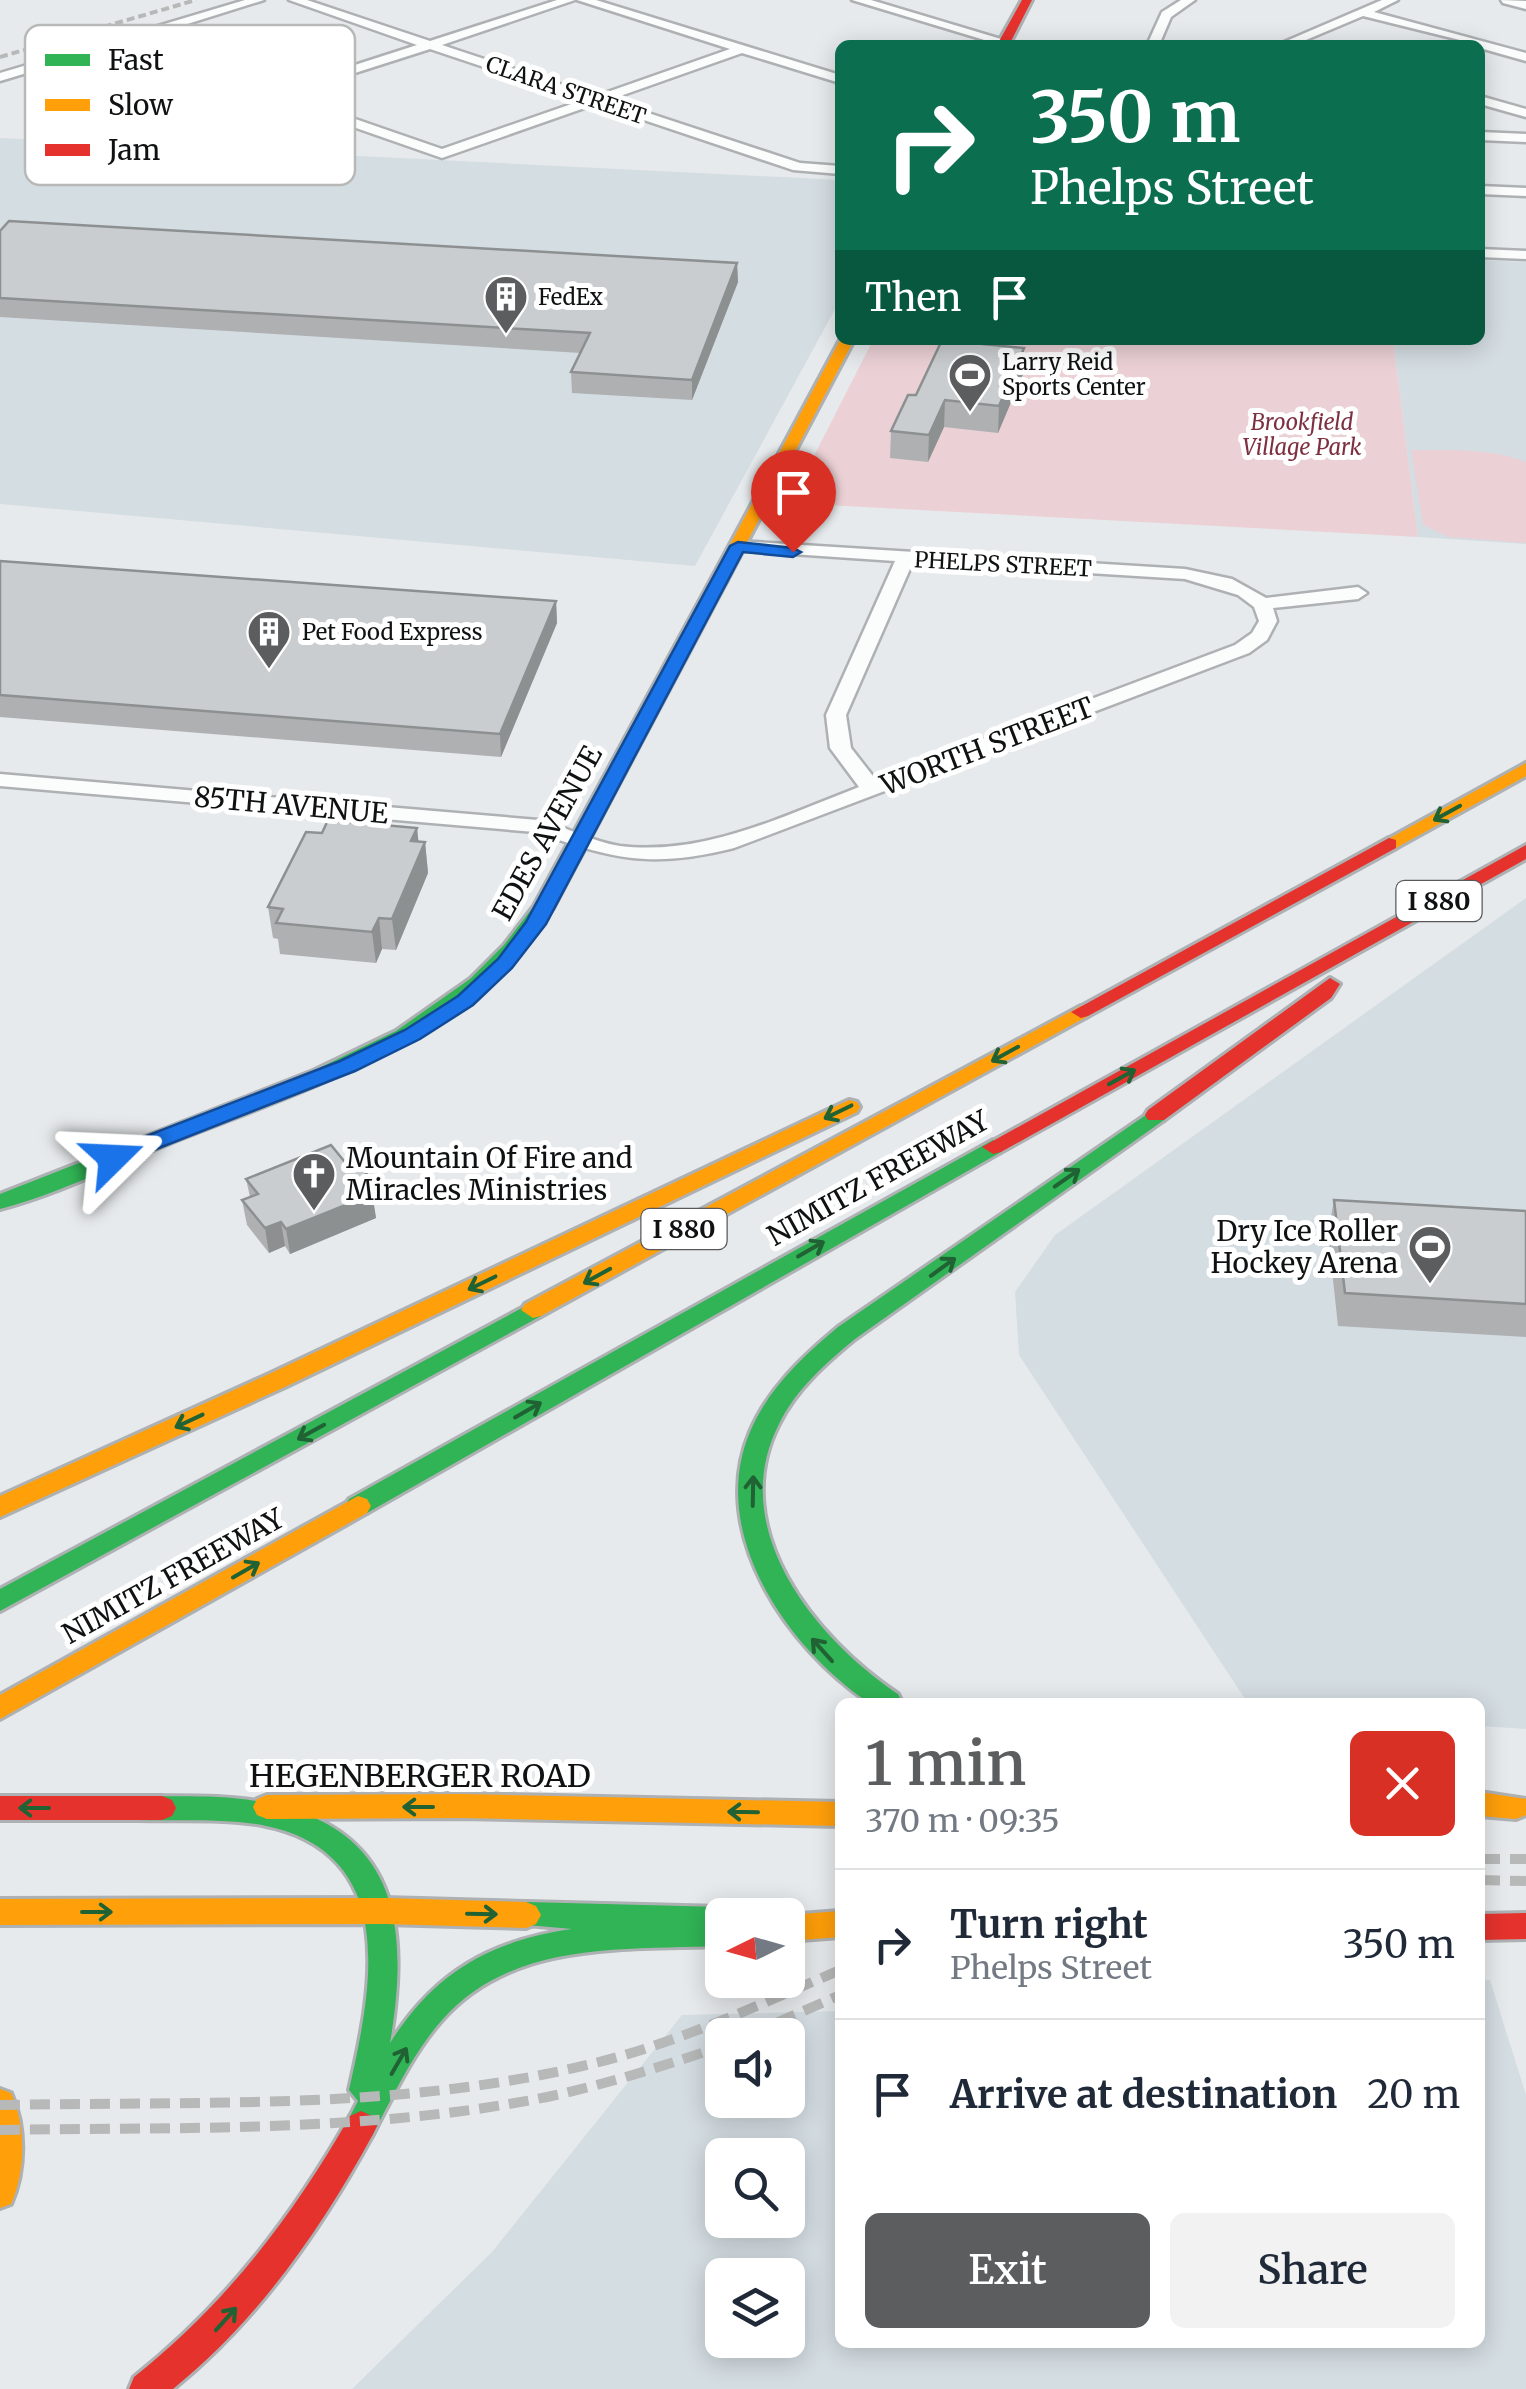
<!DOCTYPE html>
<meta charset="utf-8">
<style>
:root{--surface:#fff;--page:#f2f2f3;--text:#1f2937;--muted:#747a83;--line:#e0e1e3;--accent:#5b5d5e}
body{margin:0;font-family:Merriweather,serif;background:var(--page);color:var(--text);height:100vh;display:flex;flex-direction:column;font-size:38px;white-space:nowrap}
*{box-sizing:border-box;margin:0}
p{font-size:32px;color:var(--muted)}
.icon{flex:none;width:55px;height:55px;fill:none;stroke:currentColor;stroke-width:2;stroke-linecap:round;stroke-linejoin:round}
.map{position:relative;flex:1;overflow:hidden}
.sheet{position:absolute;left:835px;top:1698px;width:650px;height:650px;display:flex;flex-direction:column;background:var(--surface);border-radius:15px;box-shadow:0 5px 25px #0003}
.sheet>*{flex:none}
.top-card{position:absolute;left:835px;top:40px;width:650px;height:305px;border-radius:15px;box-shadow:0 5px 25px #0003;background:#0b6e4f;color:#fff;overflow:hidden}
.needle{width:65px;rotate:265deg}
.tools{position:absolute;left:705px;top:1898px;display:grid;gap:20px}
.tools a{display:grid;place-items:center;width:100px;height:100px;border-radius:15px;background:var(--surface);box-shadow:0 5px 25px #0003;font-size:50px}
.pin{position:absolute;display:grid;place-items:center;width:85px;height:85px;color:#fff;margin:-102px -42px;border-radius:50% 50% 50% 0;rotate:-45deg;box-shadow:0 0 10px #0007}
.pin .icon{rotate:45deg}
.me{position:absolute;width:110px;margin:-55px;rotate:69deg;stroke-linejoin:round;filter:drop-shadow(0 0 8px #0008)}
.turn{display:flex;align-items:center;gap:35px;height:210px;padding:0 30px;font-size:45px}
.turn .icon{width:130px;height:130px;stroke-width:2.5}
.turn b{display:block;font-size:70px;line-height:85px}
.then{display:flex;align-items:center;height:95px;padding:0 30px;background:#0003;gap:20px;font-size:38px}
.round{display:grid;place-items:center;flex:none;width:105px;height:105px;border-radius:15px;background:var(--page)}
.head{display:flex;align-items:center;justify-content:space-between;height:170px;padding:0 30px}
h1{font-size:60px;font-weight:600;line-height:75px;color:var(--accent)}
.cta{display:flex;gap:20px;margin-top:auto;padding:20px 30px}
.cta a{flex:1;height:115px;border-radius:15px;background:var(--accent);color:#fff;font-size:40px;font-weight:600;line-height:115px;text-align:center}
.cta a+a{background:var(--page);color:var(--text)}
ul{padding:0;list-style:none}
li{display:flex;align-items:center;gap:30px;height:150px;padding:0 30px;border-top:2px solid var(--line)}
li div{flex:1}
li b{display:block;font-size:38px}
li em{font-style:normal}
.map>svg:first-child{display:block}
.built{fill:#d4dde2;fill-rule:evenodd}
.green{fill:#ebd1d5}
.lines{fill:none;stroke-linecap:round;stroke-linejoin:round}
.street-casing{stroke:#aeb1b3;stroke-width:5}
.fast-casing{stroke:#aeb1b3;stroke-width:6}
.slow-casing{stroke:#aeb1b3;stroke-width:6}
.jam-casing{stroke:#aeb1b3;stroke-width:6}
.street{fill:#fbfcfc;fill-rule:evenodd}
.fast{fill:#30b455;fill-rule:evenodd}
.slow{fill:#ff9f0a;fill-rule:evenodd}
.jam{fill:#e5322d;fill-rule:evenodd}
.rail-far1{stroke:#b7b8b8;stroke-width:4;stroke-dasharray:8 4;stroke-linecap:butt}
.rail{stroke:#b7b8b8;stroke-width:10;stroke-dasharray:20 10;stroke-linecap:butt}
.wall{fill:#aeb0b2}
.shaded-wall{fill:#8d9091}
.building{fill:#cacdcf;stroke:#8d9091;stroke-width:2.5}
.oneway{stroke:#206234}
.route{fill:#1a73e8;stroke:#114b97;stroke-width:2.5}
.labels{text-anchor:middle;stroke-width:10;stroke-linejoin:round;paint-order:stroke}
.far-street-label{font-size:22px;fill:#0f1112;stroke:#fff}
.far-poi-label{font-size:22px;fill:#0f1112;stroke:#fff;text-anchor:start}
.far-park-label{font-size:22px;font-style:italic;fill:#7d303f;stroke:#fff}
.shield{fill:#fff;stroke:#575859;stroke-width:2.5}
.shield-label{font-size:25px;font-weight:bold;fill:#0f1112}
.street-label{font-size:28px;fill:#0f1112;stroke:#fff}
.poi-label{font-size:28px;fill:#0f1112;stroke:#fff;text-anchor:start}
.near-street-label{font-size:32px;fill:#0f1112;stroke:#fff}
.key{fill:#fff;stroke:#b7b8b8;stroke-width:2.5}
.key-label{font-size:28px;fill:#0f1112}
</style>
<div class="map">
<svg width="1526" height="2389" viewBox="0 0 1526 2389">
<rect width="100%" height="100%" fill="#e7eaec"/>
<path class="built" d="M0 138 840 180V300L695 566 0 504Z
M1480 260 1526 262V544L1418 537 1393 340H1480Z
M1526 898V1729L1480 1726V1702H1247L1019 1355 1015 1292 1055 1235Z
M1480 1980H1490L1526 2095V2389H352L492 2252 682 2015 840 2011V2342H1480ZM722 2035H788V2100H722ZM722 2155H788V2220H722ZM722 2275H788V2340H722Z"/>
<path class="green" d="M873 340H1393L1418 537 790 503Z
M1411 450C1448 450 1492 448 1526 462V543L1449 537 1423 525Z"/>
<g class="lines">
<defs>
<path id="street" d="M245 0H264L133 41 274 91 417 45 289 0H307L430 41 557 0H575L442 45 596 96 730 49 577 0H596L840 75V83L742 53 609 100 800 163 840 166V174L793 170 596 104 442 158 273 99 189 126 182 122 184 119 261 95 120 45 0 81V73ZM430 49 583 100 442 149 286 95Z
M852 0H871L1011 42 1001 45Z
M1181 0H1195L1171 17 1159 45H1147L1162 12Z
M1382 0H1398L1374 12 1526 53V61L1480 48V45L1363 16 1294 45H1277Z
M1501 0 1526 1V9L1503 3Z
M1480 96 1526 109V117L1480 104Z
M1480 132 1526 134V142L1480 140Z
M1480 186 1526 188V196L1480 194Z
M1480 249 1526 251V259L1480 257Z
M738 541 1185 569 1232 579 1266 598 1358 587 1367 593 1358 599 1273 608 1277 621 1267 640 1249 653 734 848C651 869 614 859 535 832L0 786V774L538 820C565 826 592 842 620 846 704 856 783 816 859 787L830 748 826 715 895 561 732 550V542ZM913 562 1185 579 1238 595 1254 607 1259 621 1252 633 1235 645 876 780 851 748 846 715Z"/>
<path id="fast" d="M719 575 727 580 553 908C454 1046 320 1083 170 1143 115 1165 58 1194 0 1209V1194L313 1071 396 1031 470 979 504 945 534 906 711 580Z
M1156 1108 1164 1110 1167 1115 1164 1120 855 1339C826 1363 796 1389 779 1424 725 1529 816 1639 898 1694L902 1702H868C788 1648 707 1533 750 1432 768 1389 802 1357 838 1327Z
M993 1140 1004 1147 1001 1152 367 1513H349L345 1506 349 1499Z
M533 1302 541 1304 545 1310 541 1316 0 1611V1589Z
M139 1796C180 1797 221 1794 262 1802 398 1827 410 1925 390 2043 435 1972 490 1941 572 1929L516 1924 511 1915 516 1906 526 1902 722 1907 734 1915H722V1946C626 1950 513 1940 443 2019 413 2052 393 2096 372 2136L361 2141 350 2136 345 2126 358 2101 349 2090C372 1988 401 1852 262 1825 221 1818 180 1821 139 1820L129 1816 125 1808 129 1800Z"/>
<path id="slow" d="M840 340H854L727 580 725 584H713L711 580Z
M1526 763V776L1396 848H1382L1379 844Z
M1081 1006 1088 1008 1091 1012 1088 1016 541 1316 533 1318 521 1310 525 1304Z
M849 1100 857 1102 860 1107 857 1112 287 1386 0 1517V1496L269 1374Z
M358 1496 367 1499 371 1506 367 1513 0 1719V1695Z
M1480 1792 1526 1799V1815L1516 1819 1480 1816Z
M462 1794 840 1802V1826L462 1818 267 1819 257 1815 253 1807 257 1799 267 1795Z
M385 1898 526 1902 536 1906 541 1915 536 1924 526 1928 385 1924 0 1925V1899Z
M840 1911V1937L788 1941V1915Z
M0 2089 11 2093C26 2126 26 2170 11 2204L0 2208Z"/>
<path id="jam" d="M1022 0H1032L1009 45H997Z
M1389 838 1396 840V848L1088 1016 1081 1018 1071 1012Z
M1526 845V859L1001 1152 993 1154 982 1147Z
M1330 978 1340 984 1331 998 1164 1120H1148L1145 1115 1148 1110Z
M0 1796H162L172 1800 176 1808 172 1816 162 1820H0Z
M1526 1913V1939L1480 1940V1914Z
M361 2111 372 2116 377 2126 372 2136C320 2231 257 2321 173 2389H129L134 2377C225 2305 293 2216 350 2116Z"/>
</defs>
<use href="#street" class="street-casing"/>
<use href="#fast" class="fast-casing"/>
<use href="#slow" class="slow-casing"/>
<use href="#jam" class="jam-casing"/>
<use href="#street" class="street"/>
<use href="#fast" class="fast"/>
<use href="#slow" class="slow"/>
<use href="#jam" class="jam"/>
<path class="rail-far1" d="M0 57 196 0"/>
<path class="rail" d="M1480 1859H1526
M1480 1880 1526 1881
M749 2035 840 1995
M0 2105C196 2101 400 2111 591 2064 678 2043 758 2005 840 1970
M0 2130C182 2127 368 2133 547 2097 607 2084 664 2066 722 2046"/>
</g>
<path class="wall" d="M0 231 737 263 738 282 692 400 572 393 571 372 581 353 0 317Z
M1024 348 1023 374 998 433 944 427 928 462 890 458 891 431 916 395Z
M0 561 556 601 557 623 501 757 0 717Z
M417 828 418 841 425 842 428 873 396 950 382 949 376 963 280 954 278 939 273 938 268 907 322 833Z
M246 1179 371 1192 376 1218 290 1254 285 1246 269 1253 247 1225 242 1200 250 1197Z
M1334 1200 1526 1211V1337L1338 1326 1328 1233Z"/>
<path class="shaded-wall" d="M737 263 738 282 692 400V380Z
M1024 348 1023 374 998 433 999 406Z
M945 400 944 427 928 462 929 435Z
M556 601 557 623 501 757 500 734Z
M417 828 420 855 425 842 428 873 396 950 392 919 411 841Z
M379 918 382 949 376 963 372 932Z
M370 1178 376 1218 290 1254 286 1229 362 1181Z
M281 1222 285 1246 269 1253 265 1228Z"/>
<path class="building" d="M9 221 737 263 692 380 571 372 590 333 0 298V231Z
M942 340 1024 348 999 406 945 400 929 435 891 431 908 395H916Z
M0 561 556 601 500 734 0 695Z
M328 820 417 828 411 841 425 842 392 919 379 918 372 932 276 923 283 909 268 907 306 832 322 833Z
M331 1145 344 1161 352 1157 370 1178 362 1181 373 1194 286 1229 281 1222 265 1228 242 1200 258 1194 246 1179Z
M1334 1200 1526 1211V1304L1345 1293Z"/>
<defs><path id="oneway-shaft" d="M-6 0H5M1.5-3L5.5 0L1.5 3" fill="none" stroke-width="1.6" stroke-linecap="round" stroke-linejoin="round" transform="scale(2.5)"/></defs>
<g class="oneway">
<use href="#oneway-shaft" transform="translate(1447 813) rotate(151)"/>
<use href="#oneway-shaft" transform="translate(1005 1054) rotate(151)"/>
<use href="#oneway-shaft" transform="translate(1122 1077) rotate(-29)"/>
<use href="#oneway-shaft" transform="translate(838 1112) rotate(154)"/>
<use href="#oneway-shaft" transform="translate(1067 1178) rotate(-35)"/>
<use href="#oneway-shaft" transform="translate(811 1249) rotate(-30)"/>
<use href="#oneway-shaft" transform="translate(943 1267) rotate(-36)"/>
<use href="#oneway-shaft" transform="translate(597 1276) rotate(151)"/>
<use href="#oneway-shaft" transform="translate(482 1283) rotate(154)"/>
<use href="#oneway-shaft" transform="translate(528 1410) rotate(-30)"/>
<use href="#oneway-shaft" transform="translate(189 1421) rotate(155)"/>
<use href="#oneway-shaft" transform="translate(311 1432) rotate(151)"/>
<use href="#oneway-shaft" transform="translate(753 1491) rotate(-89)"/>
<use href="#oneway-shaft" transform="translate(246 1570) rotate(-30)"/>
<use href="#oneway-shaft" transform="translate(822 1650) rotate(-132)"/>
<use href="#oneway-shaft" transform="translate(418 1807) rotate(180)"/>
<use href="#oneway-shaft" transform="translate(34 1808) rotate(-180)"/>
<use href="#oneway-shaft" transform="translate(743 1812) rotate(-179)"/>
<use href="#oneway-shaft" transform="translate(97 1912)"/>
<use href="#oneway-shaft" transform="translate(482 1914) rotate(1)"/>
<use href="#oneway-shaft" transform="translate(399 2061) rotate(-60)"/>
<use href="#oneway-shaft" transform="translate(226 2319) rotate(-48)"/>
</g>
<path class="route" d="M738 542 793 548 801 552 793 557 743 552 546 924 512 968 473 1005 420 1039 355 1071 121 1163H105L102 1158 105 1152 340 1061 405 1030 458 996 498 959 526 922 730 546Z"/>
<defs>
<symbol id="building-pin" viewBox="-11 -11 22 30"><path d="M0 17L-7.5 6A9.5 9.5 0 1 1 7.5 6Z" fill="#5b5d5e" stroke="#fff"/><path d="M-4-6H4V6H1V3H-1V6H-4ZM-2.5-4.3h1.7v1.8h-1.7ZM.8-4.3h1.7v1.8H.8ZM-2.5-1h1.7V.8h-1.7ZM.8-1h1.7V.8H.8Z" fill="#fff"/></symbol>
<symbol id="stadium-pin" viewBox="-11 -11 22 30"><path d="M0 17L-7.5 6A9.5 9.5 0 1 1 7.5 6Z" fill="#5b5d5e" stroke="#fff"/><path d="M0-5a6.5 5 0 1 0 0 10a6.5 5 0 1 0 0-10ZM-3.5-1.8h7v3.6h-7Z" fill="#fff"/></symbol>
<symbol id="church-pin" viewBox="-11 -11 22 30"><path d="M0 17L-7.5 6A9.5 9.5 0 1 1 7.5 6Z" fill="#5b5d5e" stroke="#fff"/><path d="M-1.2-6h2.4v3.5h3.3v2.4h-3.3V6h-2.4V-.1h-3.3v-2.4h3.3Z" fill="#fff"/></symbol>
</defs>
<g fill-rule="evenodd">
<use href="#building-pin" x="481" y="272" width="50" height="68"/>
<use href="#stadium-pin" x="945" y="350" width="50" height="68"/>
<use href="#building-pin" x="244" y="607" width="50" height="68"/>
<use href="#church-pin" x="289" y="1149" width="50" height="68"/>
<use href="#stadium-pin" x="1405" y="1222" width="50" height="68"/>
</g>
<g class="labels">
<g class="far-street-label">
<text transform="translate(566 90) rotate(19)" y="8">CLARA STREET</text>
<text transform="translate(1003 564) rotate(3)" y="8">PHELPS STREET</text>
</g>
<g class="far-poi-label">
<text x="538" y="305">FedEx</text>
<text x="1002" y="370">Larry Reid<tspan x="1002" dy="25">Sports Center</tspan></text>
<text x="302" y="640">Pet Food Express</text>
</g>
<g class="far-park-label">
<text x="1302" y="430">Brookfield<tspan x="1302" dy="25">Village Park</tspan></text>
</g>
<g class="shield">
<rect x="1396.5" y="881" width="85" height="40" rx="8"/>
<rect x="641.5" y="1209" width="85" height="40" rx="8"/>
</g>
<g class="shield-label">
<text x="1439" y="910">I 880</text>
<text x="684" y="1238">I 880</text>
</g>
<g class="street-label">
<text transform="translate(987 746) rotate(-21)" y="10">WORTH STREET</text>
<text transform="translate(291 805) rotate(5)" y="10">85TH AVENUE</text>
<text transform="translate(547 833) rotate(-61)" y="10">EDES AVENUE</text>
<text transform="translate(878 1178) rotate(-29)" y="10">NIMITZ FREEWAY</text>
<text transform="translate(173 1576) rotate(-29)" y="10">NIMITZ FREEWAY</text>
</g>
<g class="poi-label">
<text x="346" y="1168">Mountain Of Fire and<tspan x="346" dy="32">Miracles Ministries</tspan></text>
<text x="1398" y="1241" text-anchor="end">Dry Ice Roller<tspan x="1398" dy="32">Hockey Arena</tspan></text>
</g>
<g class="near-street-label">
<text x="420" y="1787">HEGENBERGER ROAD</text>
</g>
</g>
<rect x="25" y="25" width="330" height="160" rx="15" class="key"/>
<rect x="45" y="54" width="45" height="12" fill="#30b455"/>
<rect x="45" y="99" width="45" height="12" fill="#ff9f0a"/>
<rect x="45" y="144" width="45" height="12" fill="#e5322d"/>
<g class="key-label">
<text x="108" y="70">Fast</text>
<text x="108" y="115">Slow</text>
<text x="108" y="160">Jam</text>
</g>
</svg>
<div class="tools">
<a><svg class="needle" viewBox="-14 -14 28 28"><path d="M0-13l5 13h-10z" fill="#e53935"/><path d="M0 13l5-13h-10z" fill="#747a83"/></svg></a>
<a><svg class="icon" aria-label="sound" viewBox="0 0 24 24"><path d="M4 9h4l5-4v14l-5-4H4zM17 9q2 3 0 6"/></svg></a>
<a><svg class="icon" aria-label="search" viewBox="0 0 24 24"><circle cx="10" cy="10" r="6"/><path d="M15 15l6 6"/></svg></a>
<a><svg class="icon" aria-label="layers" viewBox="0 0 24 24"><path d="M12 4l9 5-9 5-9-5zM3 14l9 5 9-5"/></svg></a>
</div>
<div class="pin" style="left:793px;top:552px;background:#d93025"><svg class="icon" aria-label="arrive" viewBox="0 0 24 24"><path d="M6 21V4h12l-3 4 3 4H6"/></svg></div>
<svg class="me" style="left:113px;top:1158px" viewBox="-20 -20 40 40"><path d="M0-17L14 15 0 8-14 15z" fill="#1a73e8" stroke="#fff" stroke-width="4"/></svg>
<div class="top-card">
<div class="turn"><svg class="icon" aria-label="right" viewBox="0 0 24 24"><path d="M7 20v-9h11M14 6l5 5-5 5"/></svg><div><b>350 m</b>Phelps Street</div></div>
<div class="then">Then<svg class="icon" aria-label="arrive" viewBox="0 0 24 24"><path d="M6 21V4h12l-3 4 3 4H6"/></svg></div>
</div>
<section class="sheet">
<div class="head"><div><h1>1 min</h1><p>370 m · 09:35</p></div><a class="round" style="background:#d93025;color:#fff"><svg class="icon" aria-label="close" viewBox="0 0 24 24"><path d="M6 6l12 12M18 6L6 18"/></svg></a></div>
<ul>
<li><svg class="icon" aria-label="right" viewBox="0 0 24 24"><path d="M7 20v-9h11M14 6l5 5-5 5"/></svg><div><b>Turn right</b><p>Phelps Street</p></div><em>350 m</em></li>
<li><svg class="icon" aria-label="arrive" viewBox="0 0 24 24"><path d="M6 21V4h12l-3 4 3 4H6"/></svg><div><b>Arrive at destination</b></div><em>20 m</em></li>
</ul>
<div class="cta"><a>Exit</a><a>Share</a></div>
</section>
</div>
